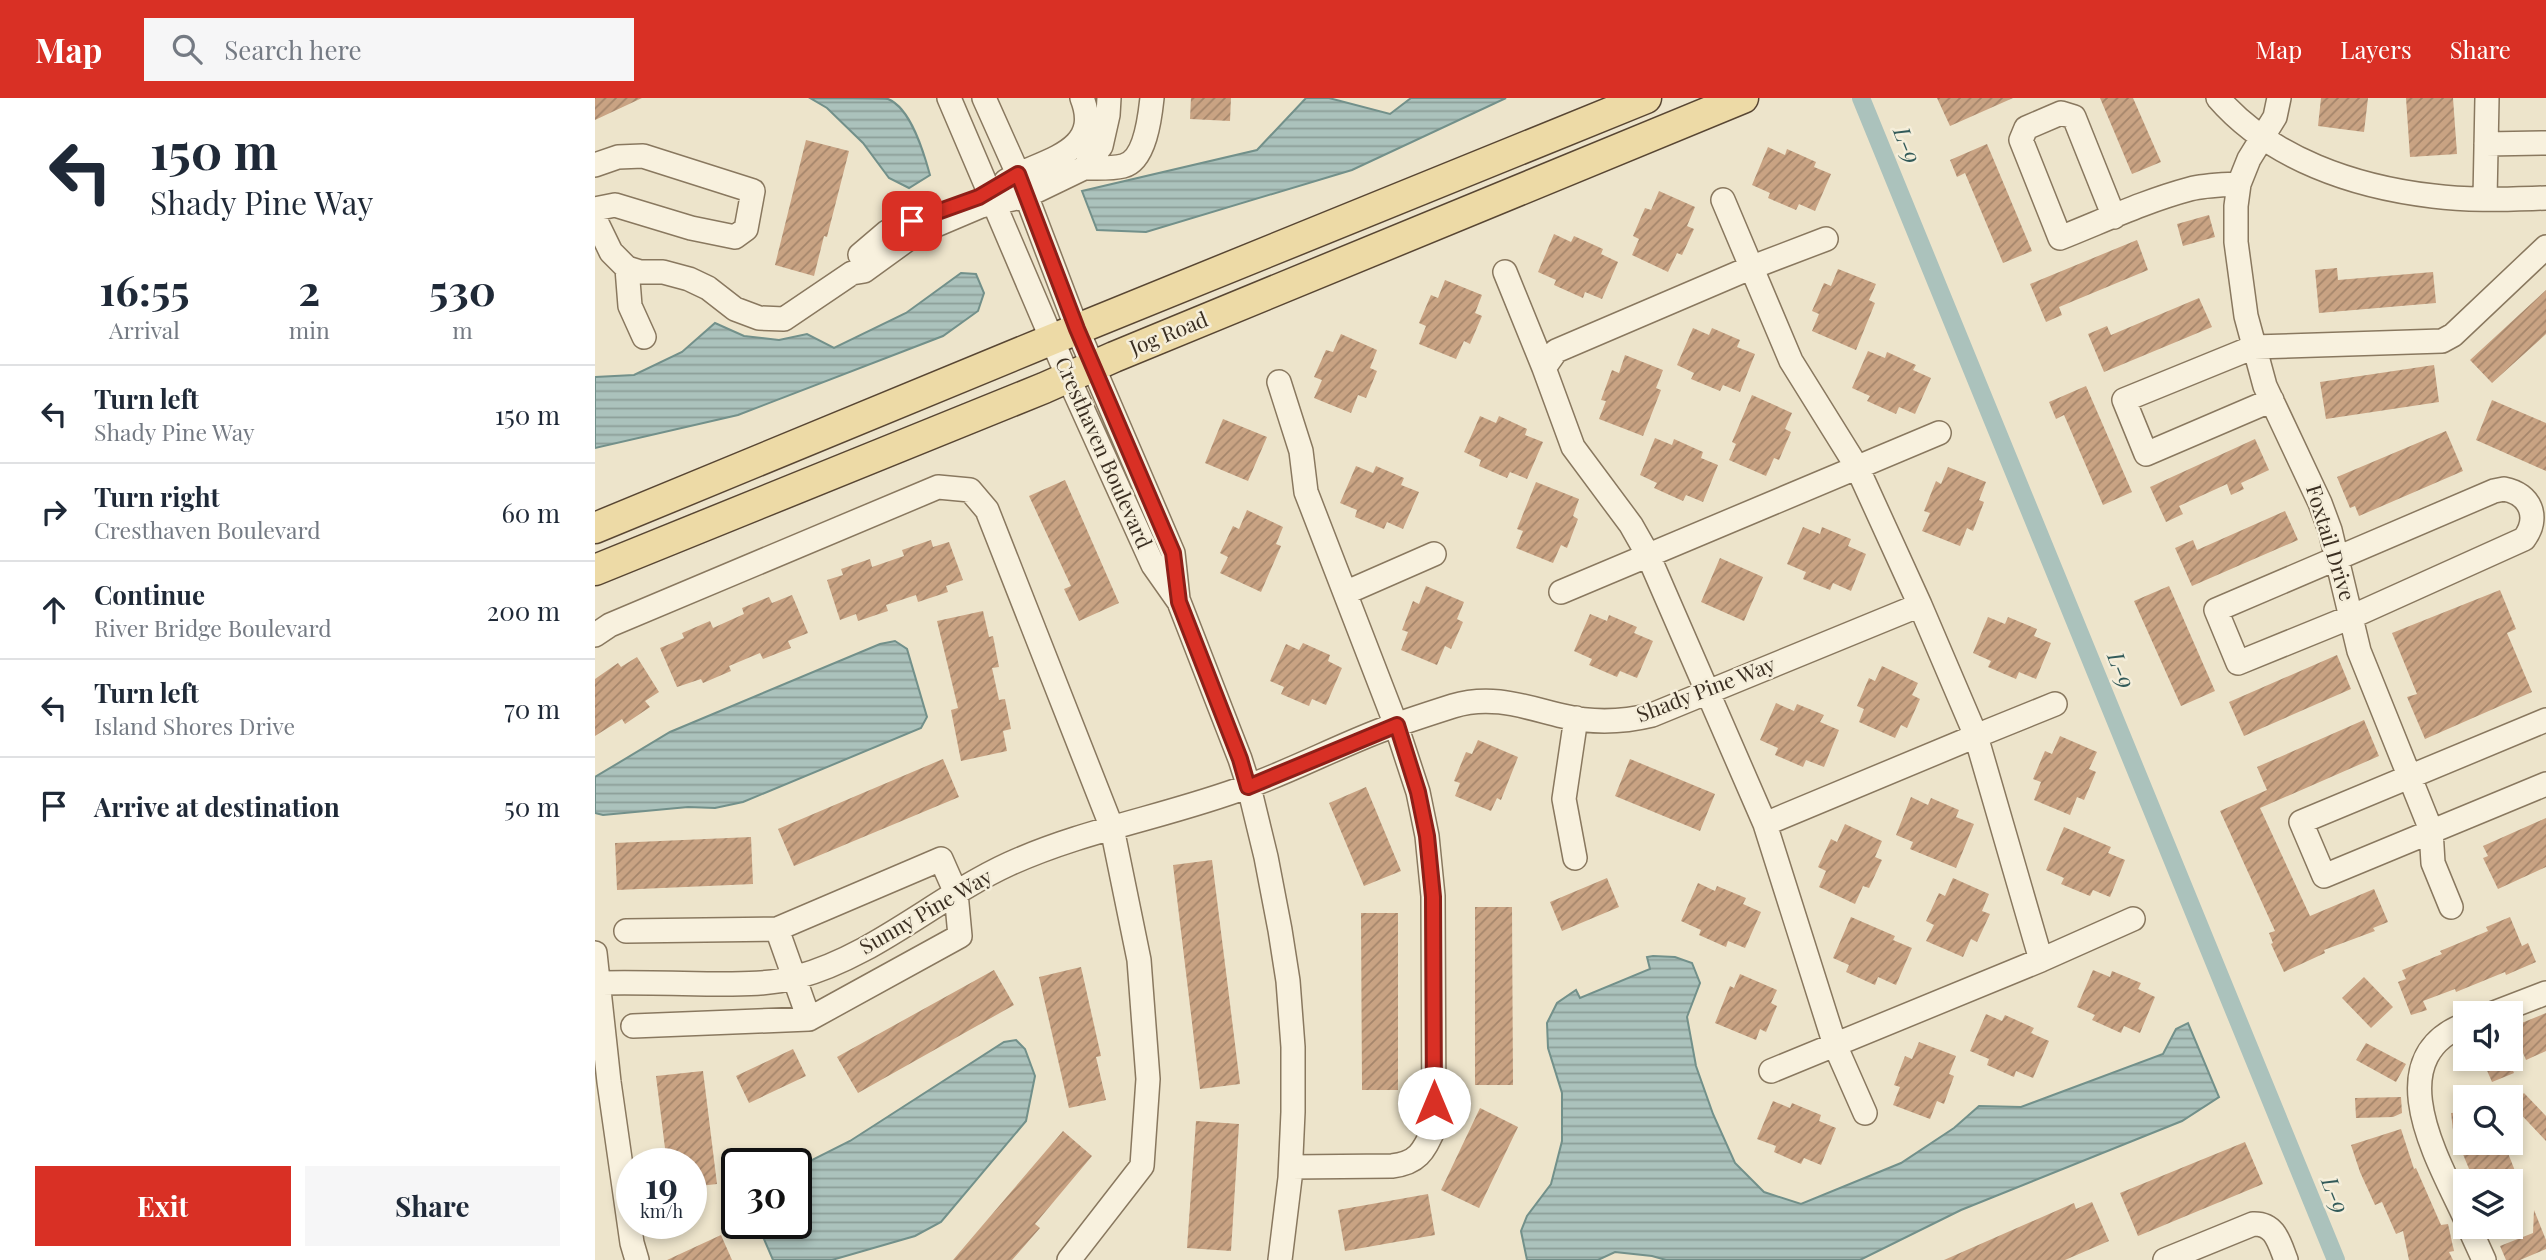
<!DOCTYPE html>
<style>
:root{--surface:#fff;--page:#f6f6f7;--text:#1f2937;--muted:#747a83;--line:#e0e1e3;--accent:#d93025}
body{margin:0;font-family:"Playfair Display",serif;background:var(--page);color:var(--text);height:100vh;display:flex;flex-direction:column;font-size:26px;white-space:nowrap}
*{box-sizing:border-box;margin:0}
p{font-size:23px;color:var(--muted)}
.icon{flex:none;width:38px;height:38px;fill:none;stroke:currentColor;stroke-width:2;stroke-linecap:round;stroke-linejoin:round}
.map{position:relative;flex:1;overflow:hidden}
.details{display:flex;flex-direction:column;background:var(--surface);width:595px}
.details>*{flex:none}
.guide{background:#fff;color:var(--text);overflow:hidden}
.tools{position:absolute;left:1858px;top:903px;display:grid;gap:14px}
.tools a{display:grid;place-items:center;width:70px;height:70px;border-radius:0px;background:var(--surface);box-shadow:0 4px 10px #0003;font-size:35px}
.speed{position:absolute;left:21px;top:1050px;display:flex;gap:14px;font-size:35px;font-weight:700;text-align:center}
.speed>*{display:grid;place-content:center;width:91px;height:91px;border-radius:50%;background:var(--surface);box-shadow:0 4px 10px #0003;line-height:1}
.speed small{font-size:18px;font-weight:400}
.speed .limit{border:4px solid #111;border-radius:10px;background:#fff;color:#111}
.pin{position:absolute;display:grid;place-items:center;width:60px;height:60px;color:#fff;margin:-30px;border-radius:14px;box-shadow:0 4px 10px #0006}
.me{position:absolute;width:77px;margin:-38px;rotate:0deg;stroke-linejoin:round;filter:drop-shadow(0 0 5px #0008)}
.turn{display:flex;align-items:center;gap:24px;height:147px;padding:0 35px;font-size:32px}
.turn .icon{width:91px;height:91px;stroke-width:2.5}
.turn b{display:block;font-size:49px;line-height:60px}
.eta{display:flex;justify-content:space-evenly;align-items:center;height:119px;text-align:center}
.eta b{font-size:42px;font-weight:700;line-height:49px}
.action{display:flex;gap:14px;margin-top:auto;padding:14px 35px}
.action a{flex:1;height:80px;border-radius:0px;background:var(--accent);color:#fff;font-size:28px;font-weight:700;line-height:80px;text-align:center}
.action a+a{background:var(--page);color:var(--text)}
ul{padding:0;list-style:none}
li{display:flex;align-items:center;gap:21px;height:98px;padding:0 35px;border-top:2px solid var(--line)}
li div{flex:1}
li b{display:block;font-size:26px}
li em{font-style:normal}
header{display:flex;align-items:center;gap:42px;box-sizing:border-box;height:98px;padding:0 35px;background:var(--accent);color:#fff}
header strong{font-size:33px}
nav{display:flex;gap:38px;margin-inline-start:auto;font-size:24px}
.search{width:490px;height:63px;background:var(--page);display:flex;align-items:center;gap:18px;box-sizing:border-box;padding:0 24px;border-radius:0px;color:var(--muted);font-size:26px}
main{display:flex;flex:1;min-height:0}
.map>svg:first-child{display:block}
.water{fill:url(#water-rules);stroke:#72908a;stroke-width:2}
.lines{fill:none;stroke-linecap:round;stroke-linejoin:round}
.canal{stroke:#abc2bc;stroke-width:18}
.building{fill:url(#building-hatch)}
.minor-casing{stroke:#89785f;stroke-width:26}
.major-casing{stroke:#584633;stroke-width:33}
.minor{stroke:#f8f1de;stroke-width:23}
.major{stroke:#eddaa6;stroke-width:30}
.route-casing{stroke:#8d1f18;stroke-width:18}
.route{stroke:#d93025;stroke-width:12}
.labels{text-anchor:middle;stroke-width:5;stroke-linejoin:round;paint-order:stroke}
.street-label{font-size:21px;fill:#3b2f22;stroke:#f5eeda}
.water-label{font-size:23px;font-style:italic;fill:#325a59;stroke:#f5eeda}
</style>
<header>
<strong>Map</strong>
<div class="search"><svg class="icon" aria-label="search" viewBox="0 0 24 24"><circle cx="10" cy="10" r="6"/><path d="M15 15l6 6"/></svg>Search here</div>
<nav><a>Map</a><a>Layers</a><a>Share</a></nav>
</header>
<main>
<section class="details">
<div class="guide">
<div class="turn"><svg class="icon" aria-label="left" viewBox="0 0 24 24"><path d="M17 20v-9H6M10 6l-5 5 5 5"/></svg><div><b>150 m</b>Shady Pine Way</div></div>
</div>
<div class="eta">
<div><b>16:55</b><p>Arrival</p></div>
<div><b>2</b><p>min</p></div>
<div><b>530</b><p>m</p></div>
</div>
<ul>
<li><svg class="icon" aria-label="left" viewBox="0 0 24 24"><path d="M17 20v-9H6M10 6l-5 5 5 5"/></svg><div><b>Turn left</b><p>Shady Pine Way</p></div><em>150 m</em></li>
<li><svg class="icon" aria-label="right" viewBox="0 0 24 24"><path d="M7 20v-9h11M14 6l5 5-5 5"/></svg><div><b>Turn right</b><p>Cresthaven Boulevard</p></div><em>60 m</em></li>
<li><svg class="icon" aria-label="ahead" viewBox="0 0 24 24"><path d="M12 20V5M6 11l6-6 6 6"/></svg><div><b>Continue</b><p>River Bridge Boulevard</p></div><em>200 m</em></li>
<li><svg class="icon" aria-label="left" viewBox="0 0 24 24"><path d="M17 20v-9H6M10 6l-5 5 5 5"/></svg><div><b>Turn left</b><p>Island Shores Drive</p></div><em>70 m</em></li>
<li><svg class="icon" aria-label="arrive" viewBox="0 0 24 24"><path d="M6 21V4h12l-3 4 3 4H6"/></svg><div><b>Arrive at destination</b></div><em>50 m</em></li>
</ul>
<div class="action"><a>Exit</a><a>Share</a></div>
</section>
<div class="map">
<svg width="1951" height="1162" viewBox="0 0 1951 1162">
<defs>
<pattern id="water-rules" width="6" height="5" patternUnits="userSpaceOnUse" patternTransform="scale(1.75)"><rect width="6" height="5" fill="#abc2bc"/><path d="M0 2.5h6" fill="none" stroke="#8c9e98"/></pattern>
<pattern id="building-hatch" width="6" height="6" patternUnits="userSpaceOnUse" patternTransform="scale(1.75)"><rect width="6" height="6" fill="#c9a383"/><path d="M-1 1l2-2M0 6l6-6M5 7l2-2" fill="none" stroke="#a4856b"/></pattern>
</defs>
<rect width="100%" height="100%" fill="#ede4cb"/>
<path class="water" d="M215 0C230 0 283 0 293 1 316 10 329 55 335 77L314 90 294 80 268 45 232 10Z
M711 0H734L795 16 816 0H911L757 72 551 134 502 132 487 93 662 52Z
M366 175 381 176 389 195 383 213 348 238 143 317 0 350V279L39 277 87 254 120 225 149 238 184 242 212 236 239 250 311 215Z
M300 543 312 551 332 619 326 630 148 704 120 710 93 709 8 717 0 715V679L75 634 285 546Z
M1058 858 1080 859 1097 865 1105 885 1092 919 1101 968 1118 1016 1140 1065 1169 1094 1206 1106 1306 1065 1359 1030 1384 1008 1426 1009 1568 956 1581 931 1593 925 1624 999 1587 1023 1366 1112 1265 1162H1071L1057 1158 1020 1154 1003 1162H932L926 1133 932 1118 956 1086 967 1043V995L953 950 952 925 962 905 981 892 985 900 1055 871 1052 859Z
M421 942 430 951 440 978 431 1023 346 1124 320 1138 237 1162H178L162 1125H201V1070L255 1043 409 944Z"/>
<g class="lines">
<path class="canal" d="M1266 0 1741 1162"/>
</g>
<path class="building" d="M0 0H47L0 22Z
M596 0H636L635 23 595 21Z
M1342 0H1418L1355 28Z
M1505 0H1538L1566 64 1537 76Z
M1726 0H1773L1769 34 1723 28Z
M1811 0H1858L1862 56 1815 59Z
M211 42 254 53 232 139 229 138 219 178 180 167Z
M1392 46 1437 153 1408 165 1370 75 1362 79 1355 62Z
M1173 49 1190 57 1192 51 1221 64 1219 69 1236 76 1220 113 1204 106 1201 112 1173 100 1175 95 1157 87Z
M1064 93 1100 109 1092 128 1099 131 1087 157 1082 155 1073 174 1037 157 1044 141 1038 138 1050 110 1056 112Z
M1614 117 1620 139 1588 148 1582 126Z
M959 136 976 144 979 138 1008 151 1006 156 1023 164 1007 201 990 194 988 200 959 187 961 182 943 174Z
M1542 142 1553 172 1464 209 1467 217 1451 224 1435 186Z
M1742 170 1743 182 1838 174 1841 205 1724 215 1720 172Z
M1243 171 1281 186 1274 202 1280 205 1261 252 1217 233 1224 216 1217 213 1229 185 1236 188Z
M850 182 887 197 880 215 887 218 875 246 869 243 861 261 824 246 831 228 824 225 836 197 843 200Z
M1951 192V236L1897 285 1875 262Z
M1604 200 1617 229 1509 274 1493 236 1512 228 1516 237Z
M1098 230 1114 237 1117 230 1145 242 1142 249 1160 256 1145 294 1128 287 1125 293 1096 281 1099 275 1082 267Z
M746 236 782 252 775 270 782 273 771 300 763 297 756 315 719 300 727 282 719 279 731 252 738 254Z
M1273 253 1290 260 1292 254 1321 267 1318 272 1336 280 1320 316 1304 309 1301 316 1272 303 1275 298 1257 290Z
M1030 257 1068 272 1061 290 1066 292 1048 338 1004 321 1011 303 1006 302 1017 272 1024 275Z
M1839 267 1844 304 1731 321 1725 284Z
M1491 288 1537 394 1508 407 1469 317 1461 321 1454 304Z
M1157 297 1197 315 1190 331 1196 334 1184 362 1179 360 1171 378 1134 362 1141 346 1137 344Z
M1897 302 1951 325V373L1881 342Z
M885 318 901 325 904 318 932 331 930 337 948 344 932 381 915 374 912 380 884 368 886 362 869 354Z
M628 321 672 339 653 383 610 365Z
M1851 333 1868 373 1764 418 1760 408 1755 410 1742 379Z
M1060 340 1077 347 1079 341 1108 354 1106 360 1123 367 1108 404 1091 397 1088 403 1059 390 1062 385 1045 377Z
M1660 341 1674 372 1646 385 1649 391 1636 397 1632 386 1584 408 1588 416 1571 424 1555 389Z
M761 368 778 375 781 368 809 380 806 387 824 394 808 431 792 424 789 431 760 419 762 412 745 405Z
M1353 369 1391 384 1384 402 1389 404 1378 433 1372 430 1365 448 1327 433 1335 415 1329 413 1341 383 1346 386Z
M470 382 524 505 484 523 469 491 476 488 434 398Z
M941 384 984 401 978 418 983 421 972 450 966 447 958 465 921 450 928 433 922 431Z
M652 412 688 429 681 446 686 448 666 494 625 475 633 459 625 455 638 428 644 431Z
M1690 413 1703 442 1597 488 1580 450 1598 442 1602 452Z
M1208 429 1225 436 1227 429 1256 441 1253 448 1271 456 1256 493 1238 485 1235 492 1208 481 1211 474 1192 466Z
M336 442 338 449 354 444 368 482 351 488 353 494 323 504 321 497 291 507 293 513 263 523 261 516 245 522 232 482 248 477 246 471 275 461 277 469 309 458 307 452Z
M1125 460 1168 479 1149 523 1106 504Z
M831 488 869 504 862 521 868 524 856 551 850 548 842 567 806 552 813 534 807 532 818 503 824 506Z
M1574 488 1620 593 1586 608 1539 503Z
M1905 492 1921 531 1912 535 1937 594 1830 641 1812 599 1822 596 1797 535Z
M197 497 213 535 193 543 196 550 168 561 165 555 134 568 136 573 108 585 106 581 82 589 65 550 89 540 87 535 115 523 118 530 149 516 147 510 174 499 177 505Z
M388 513 394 539 398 538 404 569 397 570 404 602 410 601 416 631 408 633 412 653 366 663 356 612 363 610 342 523Z
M995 516 1012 523 1014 517 1042 529 1039 535 1058 543 1042 580 1025 573 1022 579 994 567 997 561 979 553Z
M1393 519 1410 526 1413 519 1442 531 1439 538 1456 545 1441 581 1424 574 1421 581 1393 569 1396 563 1378 555Z
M708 545 735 557 733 563 747 570 731 607 717 601 714 608 686 596 689 589 675 583 691 546 704 552Z
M1742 557 1756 591 1649 638 1634 604Z
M42 559 64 594 50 603 55 609 30 626 27 621 0 638V581L23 565 26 569Z
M1287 568 1323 585 1317 597 1325 601 1312 630 1306 627 1300 640 1264 624 1269 611 1262 608 1274 580 1280 583Z
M1181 605 1199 613 1202 606 1229 617 1225 624 1244 632 1229 669 1211 662 1208 669 1180 657 1183 650 1165 642Z
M1769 622 1784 658 1665 710 1715 818 1779 791 1793 824 1778 830 1780 833 1729 852 1730 855 1689 874 1676 846 1678 845 1674 835 1680 833 1625 713 1672 692 1662 669Z
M1465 638 1502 654 1494 671 1501 674 1489 702 1482 699 1475 717 1439 702 1446 684 1438 681 1450 653 1457 656Z
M883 642 923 659 906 702 902 700 896 713 860 698 865 685 859 683 871 654 877 656Z
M348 661 364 699 199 768 183 731Z
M1035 661 1120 696 1105 733 1020 698Z
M771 689 806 773 769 788 734 705Z
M1316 699 1333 707 1336 700 1364 712 1361 719 1379 726 1361 770 1315 751 1318 744 1301 737Z
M1951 720V769L1903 791 1888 760 1893 758 1888 748Z
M1250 726 1287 743 1280 759 1287 762 1274 790 1268 788 1260 806 1224 789 1231 773 1223 769 1236 741 1242 744Z
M1469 729 1516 749 1513 755 1530 762 1515 799 1498 792 1495 798 1466 786 1469 780 1451 772Z
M156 739 158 786 22 792 20 745Z
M617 762 645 986 605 991 578 767Z
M1012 780 1024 809 967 833 955 804Z
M1358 780 1394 796 1387 813 1395 816 1382 844 1376 841 1368 859 1331 843 1339 827 1331 823 1344 795 1350 798Z
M1103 785 1120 793 1122 788 1151 800 1148 806 1166 814 1150 850 1133 843 1131 849 1104 837 1106 832 1086 823Z
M880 809H917L918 987H880Z
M766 815H803V992H767Z
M1256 819 1300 838 1298 842 1317 850 1301 887 1283 879 1280 887 1251 874 1254 867 1238 860Z
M1915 819 1927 848 1933 845 1941 864 1911 877 1910 874 1861 894 1860 891 1828 903 1832 912 1816 917 1803 884 1811 881 1807 872 1847 856 1845 853 1893 833 1891 829Z
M486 869 506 958 501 959 511 1002 474 1010 444 879Z
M399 872 419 907 263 995 242 959Z
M1498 872 1515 879 1517 873 1546 885 1543 891 1560 899 1545 935 1529 928 1526 935 1497 922 1500 917 1482 909Z
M1145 876 1182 892 1176 905 1182 908 1171 934 1165 931 1161 942 1120 925 1135 888 1139 890Z
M1769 879 1798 909 1776 930 1747 900Z
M1951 915V953L1931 962 1917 929Z
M1391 916 1407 923 1410 917 1439 930 1436 935 1454 943 1438 980 1421 973 1419 979 1392 967 1394 961 1375 953Z
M1324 944 1361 958 1354 976 1359 978 1349 1006 1342 1003 1335 1021 1298 1007 1305 989 1299 987 1310 958 1317 961Z
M1771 945 1811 966 1801 984 1761 962Z
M198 951 211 978 154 1005 141 978Z
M1887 961H1913L1919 975 1897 984Z
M108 973 122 1086 96 1089V1066H72L61 978Z
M1929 995 1951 1018V1043L1917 1007Z
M1806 999 1807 1015 1798 1019 1761 1020 1760 1000Z
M1178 1003 1195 1010 1197 1005 1226 1017 1224 1023 1241 1030 1226 1067 1209 1060 1206 1066 1179 1054 1181 1048 1162 1041Z
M885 1010 923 1029 884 1110 846 1092Z
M1871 1014V1053L1890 1045H1909L1924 1083H1879L1858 1032 1856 1015Z
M601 1023 644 1026 636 1153 592 1150Z
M1806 1031 1819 1071 1821 1070 1846 1127 1853 1126 1859 1153 1854 1154 1858 1162H1814L1808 1133 1801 1136 1787 1104 1780 1107 1765 1074 1756 1047Z
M468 1033 497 1058 440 1126 445 1130 417 1162H358Z
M1650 1044 1668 1086 1543 1138 1525 1095Z
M833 1096 840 1137 750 1153 743 1112Z
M1497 1104 1514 1143 1470 1162H1349L1479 1105 1481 1111Z
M1939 1112 1951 1142V1151L1925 1162H1911L1905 1148 1938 1135Z
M126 1137 137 1162H72Z"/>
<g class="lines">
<defs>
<path id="minor" d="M354 0 473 279 558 467 584 504 645 661 654 689 671 759 685 832 693 883 698 949V1014L695 1080 685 1162
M389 0 423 76 482 231 578 455 583 501
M1623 0C1676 61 1760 89 1838 98 1876 103 1914 101 1951 100
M1684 0 1680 19 1654 61 1644 86 1641 108V144L1651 218 1670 288 1725 405 1735 432 1764 553 1836 732 1838 765 1856 809
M1891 46 1951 45
M0 67 23 59 48 58 158 93 151 131 140 139 96 130 20 107 0 111
M489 70C501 70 516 71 528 68 550 63 555 19 557 0
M411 83C445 62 509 56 487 0
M1890 101 1892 0
M1128 102 1196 263 1262 369 1325 507 1381 638 1460 606
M1519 119 1479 19 1466 15 1431 30 1426 42 1465 140C1508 123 1550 103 1595 91 1610 87 1628 87 1644 86
M0 121 16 154 32 170 45 174H68L94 181 113 190 140 211 164 220 189 221 257 175 269 173 320 136 386 108 431 98 489 70 506 48 513 17 514 0
M1231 141 1155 170 961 253 949 270 978 349 1036 427 1053 457 1170 726 1240 947 1270 1015
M265 157 292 134 325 120
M32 170 35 208 49 239
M910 174 949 270
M684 284 706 353 711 394 801 627 823 694 832 738 838 798 839 1031C828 1054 823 1065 797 1068L696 1069
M1677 302 1551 356 1529 302 1659 249 1847 243 1858 237 1951 149
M1909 391C1936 396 1945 420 1929 441L1756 519 1643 565 1621 512 1899 393Z
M966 494 1344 335
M750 495 839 456
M0 537 15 527 343 389 375 392 392 412 517 730 544 862 553 981 547 1068 474 1162
M1951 622 1706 724 1729 778 1951 686
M1170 726 1381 638 1446 862
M980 760 969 701 981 620
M182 831 214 921
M31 833 182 831 346 761 361 795 365 838 214 921 38 928
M0 855 14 984 37 1145 42 1162
M0 885C37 884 75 885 112 886 142 886 173 887 202 879 280 858 342 799 414 766 491 731 575 718 654 688 698 672 740 650 784 633 808 624 833 616 858 608 897 596 930 609 968 618 997 625 1028 624 1057 617L1325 507
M1899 915 1951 895
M1871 926C1781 961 1845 1065 1871 1122
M1176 973 1446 862 1538 821
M1874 1129 1889 1162
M1570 1162 1658 1126C1680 1125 1684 1144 1691 1162"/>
<path id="major" d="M0 430 458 241 1051 0
M0 472 449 290 519 259 1148 0"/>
</defs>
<use href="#minor" class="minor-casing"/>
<use href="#major" class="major-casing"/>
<use href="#minor" class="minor"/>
<use href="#major" class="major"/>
</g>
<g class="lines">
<defs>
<path id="route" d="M317 123 384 99 423 76 482 231 578 455 584 504 645 661 653 689 802 627 823 694 832 738 838 799 839 1005"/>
</defs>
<use href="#route" class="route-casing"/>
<use href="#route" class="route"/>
</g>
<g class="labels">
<g class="street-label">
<text transform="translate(574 236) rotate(-22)" y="7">Jog Road</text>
<text transform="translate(508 355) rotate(66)" y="7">Cresthaven Boulevard</text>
<text transform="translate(1735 445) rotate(73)" y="7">Foxtail Drive</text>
<text transform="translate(1111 592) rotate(-21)" y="7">Shady Pine Way</text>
<text transform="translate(331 814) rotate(-30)" y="7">Sunny Pine Way</text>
</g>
<g class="water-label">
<text transform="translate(1312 47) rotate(68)" y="8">L-9</text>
<text transform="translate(1526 572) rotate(68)" y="8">L-9</text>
<text transform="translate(1740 1097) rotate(68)" y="8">L-9</text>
</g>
</g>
</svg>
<div class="tools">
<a><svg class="icon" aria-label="sound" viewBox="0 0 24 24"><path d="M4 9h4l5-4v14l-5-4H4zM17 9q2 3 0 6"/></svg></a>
<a><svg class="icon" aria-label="search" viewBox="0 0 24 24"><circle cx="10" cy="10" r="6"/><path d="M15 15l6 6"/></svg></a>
<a><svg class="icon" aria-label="layers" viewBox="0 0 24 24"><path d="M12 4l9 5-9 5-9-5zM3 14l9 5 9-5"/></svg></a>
</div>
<div class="speed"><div>19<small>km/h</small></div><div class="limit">30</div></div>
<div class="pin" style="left:317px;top:123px;background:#d93025"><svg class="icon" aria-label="arrive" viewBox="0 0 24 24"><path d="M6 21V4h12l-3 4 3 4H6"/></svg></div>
<svg class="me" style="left:839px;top:1005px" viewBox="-20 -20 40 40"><circle r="19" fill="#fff"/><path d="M0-13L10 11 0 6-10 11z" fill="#d93025"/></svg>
</div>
</main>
